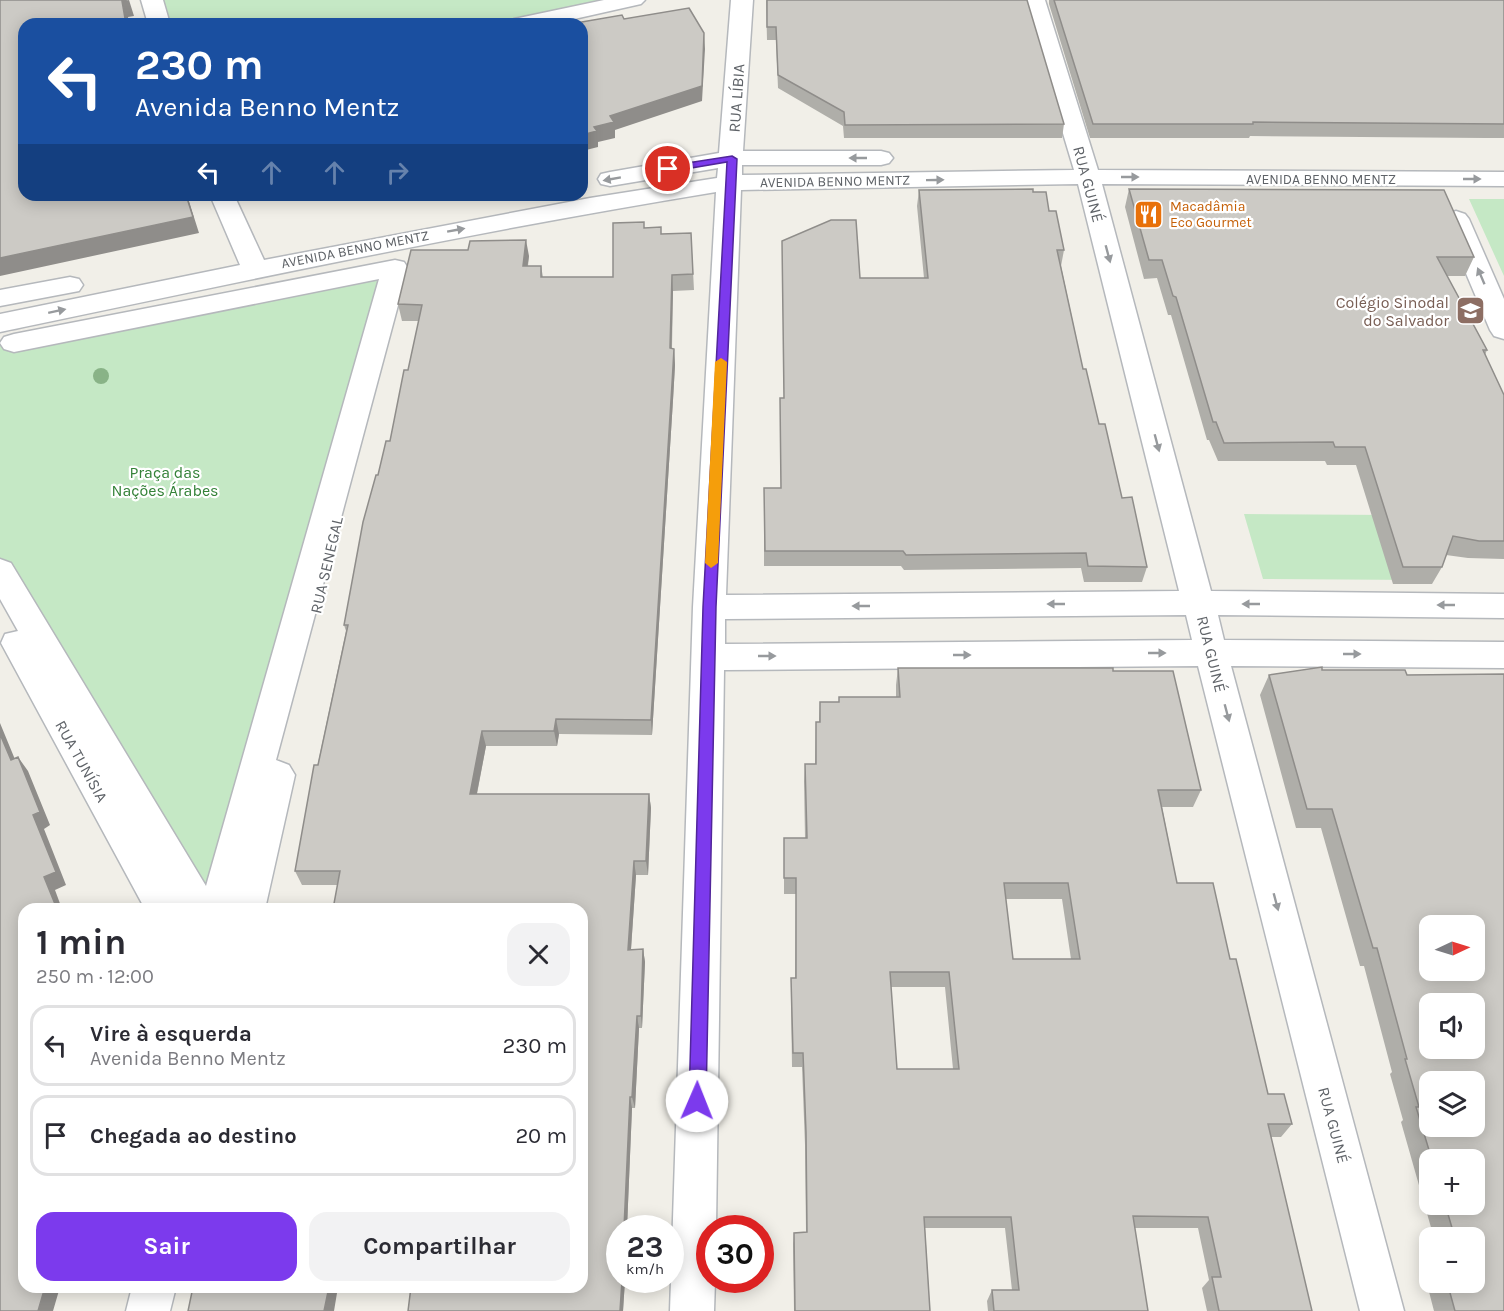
<!DOCTYPE html>
<html lang="pt">
<meta charset="utf-8">
<style>
:root{--surface:#fff;--page:#f2f2f3;--text:#2b2b33;--muted:#7c7c81;--line:#e1e1e2;--accent:#7c3aed}
body{margin:0;font-family:Karla,sans-serif;background:var(--page);color:var(--text);height:100vh;display:flex;flex-direction:column;font-size:22px;white-space:nowrap}
*{box-sizing:border-box;margin:0}
p{font-size:20px;color:var(--muted)}
.icon{flex:none;width:33px;height:33px;fill:none;stroke:currentColor;stroke-width:2;stroke-linecap:round;stroke-linejoin:round}
.map{position:relative;flex:1;overflow:hidden}
.panel{position:absolute;left:18px;top:903px;width:570px;height:390px;display:flex;flex-direction:column;background:var(--surface);border-radius:18px;box-shadow:0 3px 15px #0003}
.panel>*{flex:none}
.banner{position:absolute;left:18px;top:18px;width:570px;height:183px;border-radius:18px;box-shadow:0 3px 15px #0003;background:#1a4fa0;color:#fff;overflow:hidden}
.needle{width:39px;rotate:86deg}
.tools{position:absolute;left:1419px;top:915px;display:grid;gap:12px}
.tools a{display:grid;place-items:center;width:66px;height:66px;border-radius:12px;background:var(--surface);box-shadow:0 3px 15px #0003;font-size:30px}
.speed{position:absolute;left:606px;top:1215px;display:flex;gap:12px;font-size:30px;font-weight:700;text-align:center}
.speed>*{display:grid;place-content:center;width:78px;height:78px;border-radius:50%;background:var(--surface);box-shadow:0 3px 15px #0003;line-height:1}
.speed small{font-size:15px;font-weight:400}
.speed .limit{border:9px solid #d22;background:#fff;color:#111}
.pin{position:absolute;display:grid;place-items:center;width:51px;height:51px;color:#fff;margin:-26px;border:3px solid #fff;border-radius:50%;box-shadow:0 2px 6px #0007}
.me{position:absolute;width:66px;margin:-33px;rotate:1deg;stroke-linejoin:round;filter:drop-shadow(0 0 4px #0008)}
.turn{display:flex;align-items:center;gap:21px;height:126px;padding:0 18px;font-size:27px}
.turn .icon{width:78px;height:78px;stroke-width:2.5}
.turn b{display:block;font-size:42px;line-height:51px}
.lanes{display:flex;align-items:center;height:57px;padding:0 18px;background:#0003;justify-content:center;gap:30px;direction:ltr}
.lanes .off{opacity:.35}
.round{display:grid;place-items:center;flex:none;width:63px;height:63px;border-radius:18px;background:var(--page)}
.summary{display:flex;align-items:center;justify-content:space-between;height:102px;padding:0 18px}
h1{font-size:36px;font-weight:700;line-height:45px}
.action{display:flex;gap:12px;margin-top:auto;padding:12px 18px}
.action a{flex:1;height:69px;border-radius:18px;background:var(--accent);color:#fff;font-size:24px;font-weight:700;line-height:69px;text-align:center}
.action a+a{background:var(--page);color:var(--text)}
ul{padding:0;list-style:none}
li{display:flex;align-items:center;gap:18px;height:81px;margin:0 12px 9px;padding:0 6px;border:3px solid var(--line);border-radius:18px}
li div{flex:1}
li b{display:block;font-size:22px}
li em{font-style:normal}
.map>svg:first-child{display:block}
.green{fill:#c5e8c5}
.lines{fill:none;stroke-linecap:round;stroke-linejoin:round}
.minor-casing{stroke:#b5b8bc;stroke-width:3}
.minor{fill:#fff;fill-rule:evenodd}
.tree{fill:#89b387}
.wall{fill:#afaea9;fill-rule:evenodd}
.shaded-wall{fill:#8f8d8a}
.building{fill:#cccac5;stroke:#8f8d8a;stroke-width:1.5;fill-rule:evenodd}
.oneway{fill:#979a9d}
.route{fill:#7c3aed;stroke:#51269a;stroke-width:1.5}
.slow{fill:#f59e0b}
.labels{text-anchor:middle;stroke-width:4.5;stroke-linejoin:round;paint-order:stroke}
.far-street-label{font-size:14px;fill:#5f6368;stroke:#fff}
.far-food-label{font-size:14px;fill:#c56008;stroke:#fff;text-anchor:start}
.street-label{font-size:16px;fill:#5f6368;stroke:#fff}
.education-label{font-size:16px;fill:#785e54;stroke:#fff;text-anchor:end}
.park-label{font-size:16px;fill:#348238;stroke:#fff}
</style>
<div class="map">
<svg width="1504" height="1311" viewBox="0 0 1504 1311">
<rect width="100%" height="100%" fill="#f1efe8"/>
<path class="green" d="M161 0H610L493 24H170Z
M1469 199H1504V276Z
M395 268 218 909 0 571V345Z
M1244 514 1392 515 1417 580 1263 579Z"/>
<g class="lines">
<defs>
<path id="minor" d="M141 0H163L170 24H148Z
M604 0H645L641 4 552 24H511L514 19Z
M731 0H753L743 151H881L889 153 893 158 889 163 881 165H742V175L1074 170 1023 0H1045L1098 170 1504 172V186L1102 184 1211 591 1504 594V618L1218 615 1224 640 1504 642V668L1231 666 1404 1311H1360L1198 666 724 670 716 1228H710V1280H715L714 1311H670L693 607 716 192C476 231 238 282 0 332V314L240 265 210 195H234L264 260 590 198 717 178 718 168 610 186 601 184 598 179 601 174 610 172 719 153ZM1078 184 1179 591 726 595 741 190ZM1186 615 1192 640 725 644V619Z
M1456 211 1465 214 1469 219 1504 299V339L1494 336 1490 330 1443 219 1447 214Z
M395 260 404 262 408 268 276 760 289 765 295 775 265 909H145L1 643 5 634 18 631 0 599V559L11 563 206 886 379 279 14 352 4 349 0 343 4 337 14 334Z
M70 277 79 279 83 285 79 291 0 306V290Z
M132 1287H176L170 1311H126Z"/>
</defs>
<use href="#minor" class="minor-casing"/>
<use href="#minor" class="minor"/>
</g>
<circle class="tree" cx="101" cy="376" r="8"/>
<path class="wall" d="M766 0 1064 124 1062 138H844L843 126 778 88 776 40H767Z
M1049 0H1504V138H1485L1250 136 1249 138H1090L1049 4Z
M1129 189 1474 257 1465 276H1447L1487 350 1485 355 1504 395V559L1468 558 1446 555 1442 567 1432 584H1393L1356 465H1327L1325 461H1218L1209 440H1207L1171 315H1168L1157 278 1144 279 1125 207Z
M919 190 1033 192 1049 211 1064 250 1061 266 1083 369 1099 424 1122 498 1147 567 1142 582H1084L1081 568 904 570 901 566H764V488H781L780 398H784L782 241 860 278H924L917 206Z
M644 228 661 234 691 233 694 290 673 291 672 348 674 349 675 365 673 400 652 735 559 734 557 746H486L477 794H649L651 808 648 875H636L631 950 643 949 645 962 642 1028H639L635 1108H632L627 1228H620V1280H625L623 1311H408L582 1287 338 885H302L295 871 346 631 344 625 378 475 390 441 408 370 419 321H402L398 304 529 256 528 266H541L543 277H613Z
M1322 667V670H1405L1407 675 1504 674V1311H1434L1420 1257 1430 1250V1282H1474V1238H1434L1401 1122 1403 1120 1390 1074 1392 1072 1364 966H1360L1321 828H1296L1260 695 1269 675ZM1430 926H1474V970H1430ZM1430 1004H1474V1048H1430ZM1430 1082H1474V1126H1430ZM1430 1160H1474V1204H1430Z
M898 668 1113 671 1201 790 1193 807H1162L1177 883 1230 959 1268 1094 1292 1124 1281 1137H1271L1312 1311H1207L1202 1288 1209 1280 1198 1228H1135L1148 1311H988L987 1301 992 1290H1012L1005 1228H925L930 1311H794L793 1244 794 1233 806 1232 805 1145 802 1067H792L791 993V978H795L796 894H784V838H805L804 781 805 764H815L816 722H819L820 702H839L896 697V685ZM1006 899H1062L1071 959H1013ZM891 987H945L953 1069H897Z"/>
<path class="shaded-wall" d="M129 0 134 16 128 17 129 24H126L122 1Z
M704 33 705 49 702 101 615 130V138L598 142V147L582 151V135L610 116Z
M186 195H187L199 233 0 276V258Z
M526 240 529 256 525 282 523 266Z
M672 275 673 291 671 365 670 348Z
M674 349 675 365 673 400 652 735 651 720Z
M556 719 559 734 557 746 554 731Z
M0 723 21 774 11 760 0 734Z
M482 731 486 746 474 808 470 794Z
M18 757 28 771 50 825 44 829 66 885 55 890 62 909H57L44 877 33 815Z
M649 794 651 808 648 875 646 861Z
M634 861 636 875 630 963 628 950Z
M643 949 645 962 642 1028 641 1016Z
M637 1016 639 1028 635 1108 632 1097Z
M630 1097 632 1108 627 1228H624Z
M622 1280H625L623 1311H620Z
M45 1287H60L53 1311H38Z
M329 1287H338L334 1311H324Z"/>
<path class="building" d="M0 0H127L122 1 126 24H24V195H186L193 217 0 258Z
M767 0H1027L1064 124 845 125 844 112 778 75 776 27H767Z
M1054 0H1504V124L1253 122V124H1093Z
M689 8 704 33 702 86 610 116 614 122 594 127 597 131 582 135V24H570L622 15 624 19Z
M1033 189V192H1046L1049 211H1056L1064 250H1057L1083 369H1086L1099 424H1105L1122 498 1132 497 1147 567 1088 566 1086 553 906 555 903 551H765L764 488H781L780 398H784L782 241 831 220H856L860 278H928L919 190Z
M1129 189 1444 190 1474 257H1437L1487 350H1483L1504 395V541H1479L1453 536 1442 567H1403L1365 447H1335L1333 442 1224 443 1216 422H1213L1176 297 1173 296 1162 260H1149Z
M644 222V228L661 227V234L691 233 693 274 672 275 670 348 674 349 672 384 651 720 556 719 554 731H482L470 794H649L646 861H634L628 950 643 949 641 1016H637L632 1097H630L624 1228H620V1280H622L620 1311H408L411 1287H582V909H333L340 871H295L314 765H318L348 625H344L363 522 376 475H378L386 441H390L404 370H408L422 305 398 304 411 250H468L470 241 526 240 523 266H541V277H613V223Z
M1322 667V670H1405L1407 675 1504 674V1311H1455L1447 1282H1474V1238H1455L1445 1204H1474V1160H1432L1416 1107H1419L1405 1059H1407L1377 948H1373L1332 809H1307L1269 675ZM1430 926H1474V970H1430ZM1430 1004H1474V1048H1430ZM1430 1082H1474V1126H1430Z
M898 668H1113V671H1173L1201 790H1158L1177 883H1213L1230 959H1236L1268 1094H1284L1292 1124H1268L1312 1311H1219L1212 1277H1221L1208 1217 1133 1216 1148 1311H994L992 1290H1019L1011 1217H924L930 1311H795L794 1233 807 1232 806 1132 803 1053H793L791 978H796V878H784V838H807L805 764H816V722H820V702H839V697H900ZM1004 883H1068L1080 959H1013ZM890 972H949L959 1069H897Z
M0 734 11 760 18 757 40 812 33 815 56 872 44 877 57 909H24V1287H45L38 1311H0Z
M193 1287H329L324 1311H188Z"/>
<defs><path id="oneway-solid" d="M-6-.8H1V-3.2L6.5 0L1 3.2V.8H-6Z" transform="scale(1.5)"/></defs>
<g class="oneway">
<use href="#oneway-solid" transform="translate(858 158) rotate(180)"/>
<use href="#oneway-solid" transform="translate(1130 177)"/>
<use href="#oneway-solid" transform="translate(612 179) rotate(170)"/>
<use href="#oneway-solid" transform="translate(1472 179)"/>
<use href="#oneway-solid" transform="translate(935 180) rotate(-1)"/>
<use href="#oneway-solid" transform="translate(456 230) rotate(-10)"/>
<use href="#oneway-solid" transform="translate(1108 254) rotate(75)"/>
<use href="#oneway-solid" transform="translate(1481 276) rotate(-113)"/>
<use href="#oneway-solid" transform="translate(57 311) rotate(-12)"/>
<use href="#oneway-solid" transform="translate(1157 443) rotate(75)"/>
<use href="#oneway-solid" transform="translate(1056 604) rotate(180)"/>
<use href="#oneway-solid" transform="translate(1251 604) rotate(-180)"/>
<use href="#oneway-solid" transform="translate(1446 605) rotate(-180)"/>
<use href="#oneway-solid" transform="translate(861 606) rotate(180)"/>
<use href="#oneway-solid" transform="translate(1157 653)"/>
<use href="#oneway-solid" transform="translate(1352 654)"/>
<use href="#oneway-solid" transform="translate(962 655)"/>
<use href="#oneway-solid" transform="translate(767 656)"/>
<use href="#oneway-solid" transform="translate(1227 713) rotate(75)"/>
<use href="#oneway-solid" transform="translate(1276 902) rotate(75)"/>
</g>
<path class="route" d="M732 156 737 159 716 607 706 1101 703 1107 697 1109 691 1107 689 1101 703 607 727 162 668 172 663 169 668 166Z"/>
<path class="slow" d="M721 358 727 362 718 563 711 568 705 563 715 362Z"/>
<defs>
<symbol id="restaurant-square" viewBox="-11 -11 22 22"><rect x="-9" y="-9" width="18" height="18" rx="4" fill="#e8710a" stroke="#fff"/><path d="M-5-6h1v4h1v-4h1v4h1v-4h1v5L-1.5 .5V6h-2V.5L-5-1ZM5-6V6H3V1.5H1.5Q1.5-4 5-6Z" fill="#fff"/></symbol>
<symbol id="school-square" viewBox="-11 -11 22 22"><rect x="-9" y="-9" width="18" height="18" rx="4" fill="#8d6e63" stroke="#fff"/><path d="M0-5L7-2L0 1L-7-2ZM-4 1L0 2.5L4 1V4Q0 6-4 4Z" fill="#fff"/></symbol>
</defs>
<g fill-rule="evenodd">
<use href="#restaurant-square" x="1132" y="198" width="33" height="33"/>
<use href="#school-square" x="1454" y="294" width="33" height="33"/>
</g>
<g class="labels">
<g class="far-street-label">
<text x="1321" y="184">AVENIDA BENNO MENTZ</text>
<text transform="translate(835 181) rotate(-1)" y="5">AVENIDA BENNO MENTZ</text>
<text transform="translate(355 249) rotate(-11)" y="5">AVENIDA BENNO MENTZ</text>
</g>
<g class="far-food-label">
<text x="1170" y="211">Macadâmia<tspan x="1170" dy="16">Eco Gourmet</tspan></text>
</g>
<g class="street-label">
<text transform="translate(736 98) rotate(-86)" y="6">RUA LÍBIA</text>
<text transform="translate(1089 184) rotate(75)" y="6">RUA GUINÉ</text>
<text transform="translate(326 565) rotate(-77)" y="6">RUA SENEGAL</text>
<text transform="translate(1212 654) rotate(76)" y="6">RUA GUINÉ</text>
<text transform="translate(82 761) rotate(61)" y="6">RUA TUNÍSIA</text>
<text transform="translate(1334 1125) rotate(75)" y="6">RUA GUINÉ</text>
</g>
<g class="education-label">
<text x="1449" y="308">Colégio Sinodal<tspan x="1449" dy="18">do Salvador</tspan></text>
</g>
<g class="park-label">
<text x="165" y="478">Praça das<tspan x="165" dy="18">Nações Árabes</tspan></text>
</g>
</g>
</svg>
<div class="tools">
<a><svg class="needle" viewBox="-14 -14 28 28"><path d="M0-13l5 13h-10z" fill="#e53935"/><path d="M0 13l5-13h-10z" fill="#7c7c81"/></svg></a>
<a><svg class="icon" aria-label="sound" viewBox="0 0 24 24"><path d="M4 9h4l5-4v14l-5-4H4zM17 9q2 3 0 6"/></svg></a>
<a><svg class="icon" aria-label="layers" viewBox="0 0 24 24"><path d="M12 4l9 5-9 5-9-5zM3 14l9 5 9-5"/></svg></a>
<a>+</a>
<a>−</a>
</div>
<div class="speed"><div>23<small>km/h</small></div><div class="limit">30</div></div>
<div class="pin" style="left:668px;top:169px;background:#d93025"><svg class="icon" aria-label="arrive" viewBox="0 0 24 24"><path d="M6 21V4h12l-3 4 3 4H6"/></svg></div>
<svg class="me" style="left:697px;top:1101px" viewBox="-20 -20 40 40"><circle r="19" fill="#fff"/><path d="M0-13L10 11 0 6-10 11z" fill="#7c3aed"/></svg>
<div class="banner">
<div class="turn"><svg class="icon" aria-label="left" viewBox="0 0 24 24"><path d="M17 20v-9H6M10 6l-5 5 5 5"/></svg><div><b>230 m</b>Avenida Benno Mentz</div></div>
<div class="lanes"><svg class="icon" aria-label="left" viewBox="0 0 24 24"><path d="M17 20v-9H6M10 6l-5 5 5 5"/></svg><svg class="icon off" aria-label="ahead" viewBox="0 0 24 24"><path d="M12 20V5M6 11l6-6 6 6"/></svg><svg class="icon off" aria-label="ahead" viewBox="0 0 24 24"><path d="M12 20V5M6 11l6-6 6 6"/></svg><svg class="icon off" aria-label="right" viewBox="0 0 24 24"><path d="M7 20v-9h11M14 6l5 5-5 5"/></svg></div>
</div>
<section class="panel">
<div class="summary"><div><h1>1 min</h1><p>250 m · 12:00</p></div><a class="round"><svg class="icon" aria-label="close" viewBox="0 0 24 24"><path d="M6 6l12 12M18 6L6 18"/></svg></a></div>
<ul>
<li><svg class="icon" aria-label="left" viewBox="0 0 24 24"><path d="M17 20v-9H6M10 6l-5 5 5 5"/></svg><div><b>Vire à esquerda</b><p>Avenida Benno Mentz</p></div><em>230 m</em></li>
<li><svg class="icon" aria-label="arrive" viewBox="0 0 24 24"><path d="M6 21V4h12l-3 4 3 4H6"/></svg><div><b>Chegada ao destino</b></div><em>20 m</em></li>
</ul>
<div class="action"><a>Sair</a><a>Compartilhar</a></div>
</section>
</div>
